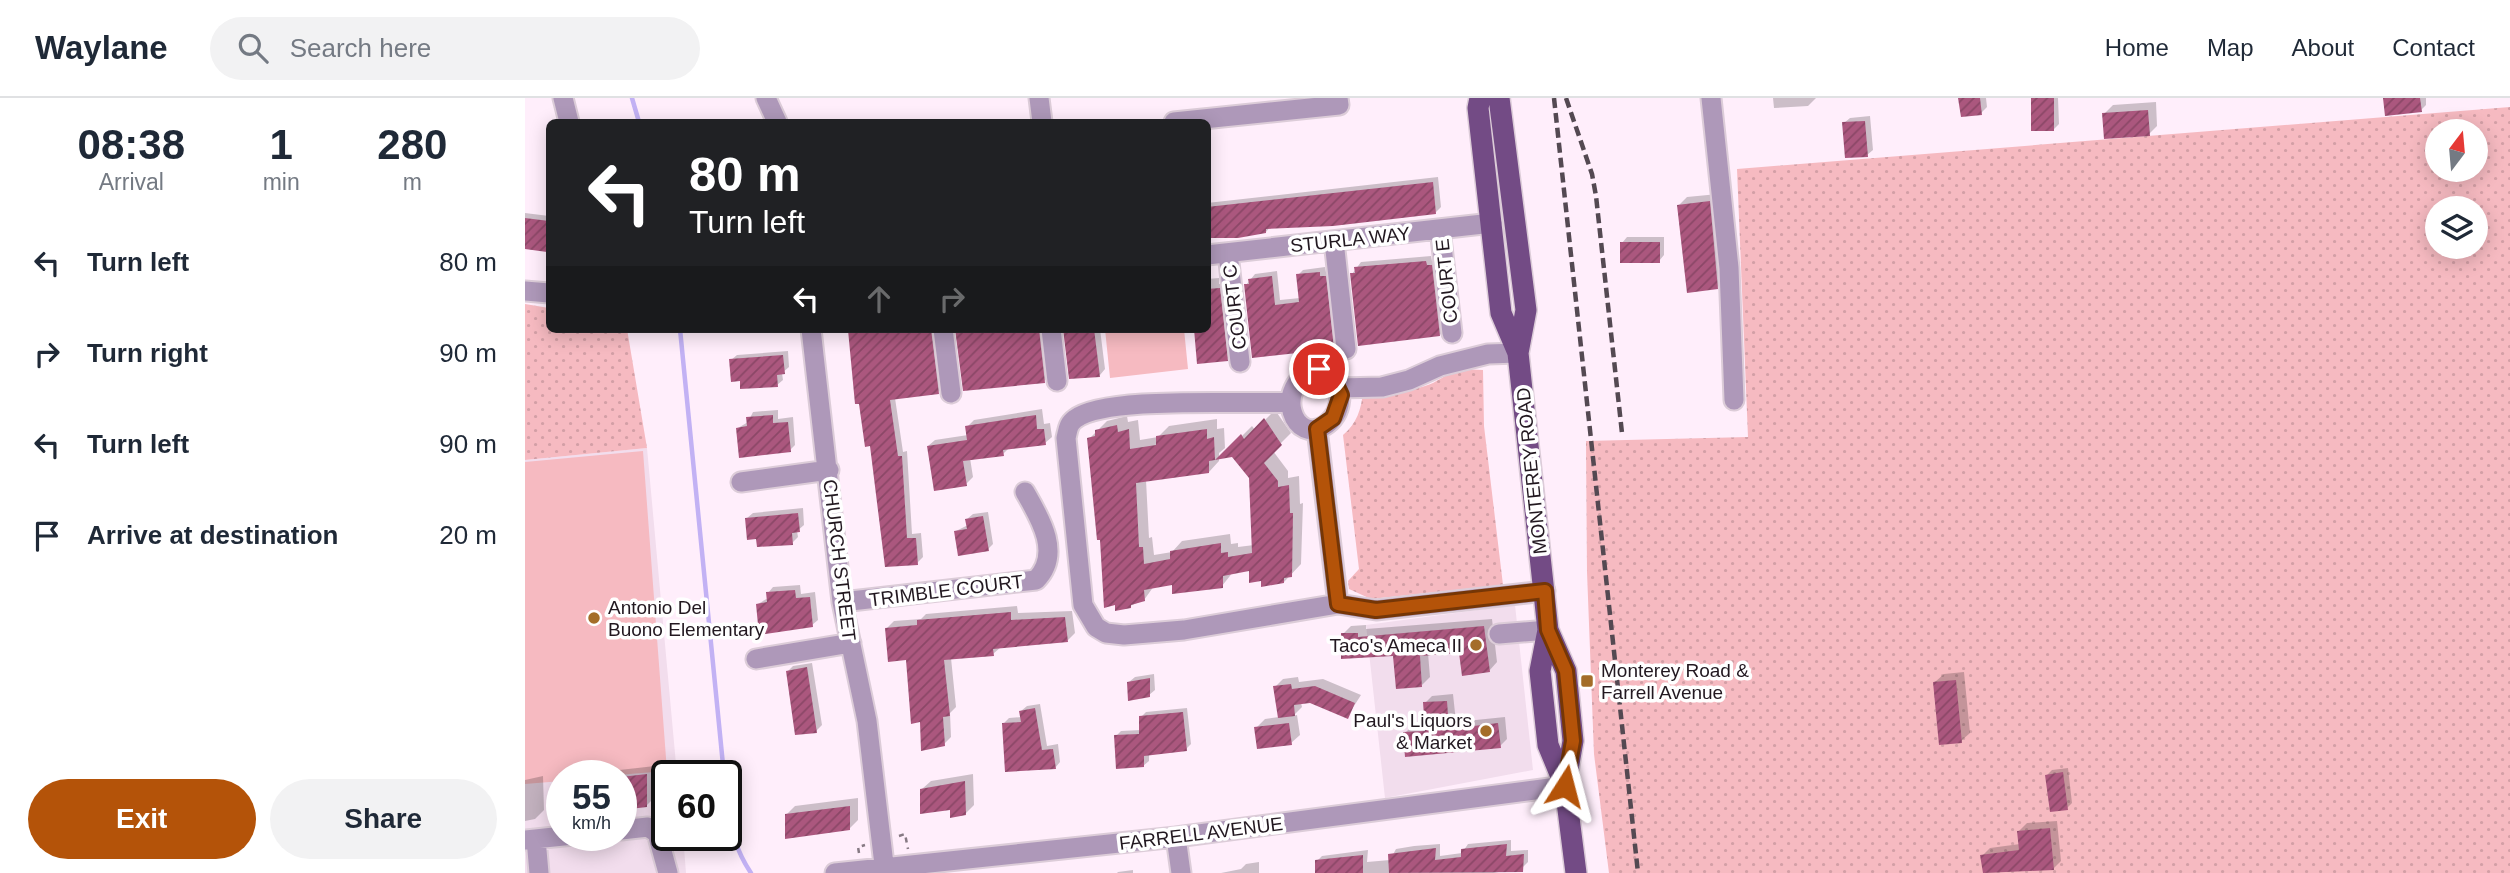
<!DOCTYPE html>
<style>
:root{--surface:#fff;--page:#f2f2f3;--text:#1f2937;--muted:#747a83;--line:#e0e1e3;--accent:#b45309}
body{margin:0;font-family:Arial,sans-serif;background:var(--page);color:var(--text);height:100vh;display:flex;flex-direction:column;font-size:26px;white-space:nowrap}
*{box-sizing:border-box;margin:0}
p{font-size:23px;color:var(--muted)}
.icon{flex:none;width:38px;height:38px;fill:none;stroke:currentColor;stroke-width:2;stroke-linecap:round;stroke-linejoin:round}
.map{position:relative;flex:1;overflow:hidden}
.panel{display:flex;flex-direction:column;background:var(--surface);width:525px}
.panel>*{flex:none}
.hud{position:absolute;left:21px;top:21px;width:665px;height:214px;border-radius:10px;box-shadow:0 4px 18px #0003;background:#202124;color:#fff;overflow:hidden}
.needle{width:46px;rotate:16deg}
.buttons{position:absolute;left:1900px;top:21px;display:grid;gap:14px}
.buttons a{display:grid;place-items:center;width:63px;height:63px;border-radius:50%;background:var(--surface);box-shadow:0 4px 18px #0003;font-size:35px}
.speed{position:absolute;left:21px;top:662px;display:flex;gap:14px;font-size:35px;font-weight:700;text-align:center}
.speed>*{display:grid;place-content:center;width:91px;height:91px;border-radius:50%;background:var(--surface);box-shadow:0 4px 18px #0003;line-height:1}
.speed small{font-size:18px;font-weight:400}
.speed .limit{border:4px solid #111;border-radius:10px;background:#fff;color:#111}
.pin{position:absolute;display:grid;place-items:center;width:60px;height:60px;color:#fff;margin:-30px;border:4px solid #fff;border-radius:50%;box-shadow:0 2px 7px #0007}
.me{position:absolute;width:77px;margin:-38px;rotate:9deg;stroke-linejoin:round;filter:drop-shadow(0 0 5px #0008)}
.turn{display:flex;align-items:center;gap:24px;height:147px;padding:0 28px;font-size:32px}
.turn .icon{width:91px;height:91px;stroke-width:2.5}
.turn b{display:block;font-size:49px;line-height:60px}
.lanes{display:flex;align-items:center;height:66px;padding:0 28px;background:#0003;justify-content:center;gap:35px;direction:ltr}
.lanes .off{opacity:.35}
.eta{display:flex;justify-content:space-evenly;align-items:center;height:119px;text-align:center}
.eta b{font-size:42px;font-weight:700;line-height:49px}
.cta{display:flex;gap:14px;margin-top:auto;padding:14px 28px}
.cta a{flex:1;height:80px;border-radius:42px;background:var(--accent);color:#fff;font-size:28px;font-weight:700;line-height:80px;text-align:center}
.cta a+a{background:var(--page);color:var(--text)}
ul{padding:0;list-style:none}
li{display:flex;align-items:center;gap:21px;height:91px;padding:0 28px}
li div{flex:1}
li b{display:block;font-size:26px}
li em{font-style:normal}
header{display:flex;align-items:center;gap:42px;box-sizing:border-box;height:98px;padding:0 35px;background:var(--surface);border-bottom:2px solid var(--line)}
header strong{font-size:33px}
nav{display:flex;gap:38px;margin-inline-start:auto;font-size:24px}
.search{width:490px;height:63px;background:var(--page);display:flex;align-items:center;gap:18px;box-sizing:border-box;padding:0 24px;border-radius:38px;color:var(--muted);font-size:26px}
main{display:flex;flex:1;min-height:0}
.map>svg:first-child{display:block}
.built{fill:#f2dded;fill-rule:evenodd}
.grass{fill:url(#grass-dots);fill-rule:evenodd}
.park{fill:#f6bac1}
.shadow{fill:#0003}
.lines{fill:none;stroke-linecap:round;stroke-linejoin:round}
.stream{stroke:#c2b1f4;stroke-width:4.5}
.building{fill:url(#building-hatch)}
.minor-casing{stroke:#dcccd8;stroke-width:23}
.major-casing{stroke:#dcccd8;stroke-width:24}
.path{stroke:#867983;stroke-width:2.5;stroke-dasharray:5 5;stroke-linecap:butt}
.minor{stroke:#ae98b9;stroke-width:19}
.major{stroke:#734b85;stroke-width:21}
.rail{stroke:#544952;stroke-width:4.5;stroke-dasharray:10 5;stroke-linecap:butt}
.route-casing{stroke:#753606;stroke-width:18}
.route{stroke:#b45309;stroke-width:12}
.poi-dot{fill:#a46d29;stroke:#fff;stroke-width:2.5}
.labels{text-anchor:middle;stroke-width:7;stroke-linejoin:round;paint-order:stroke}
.street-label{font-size:19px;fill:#221820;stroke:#fff}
.poi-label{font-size:19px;fill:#221820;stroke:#fff;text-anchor:start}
</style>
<header>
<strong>Waylane</strong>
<div class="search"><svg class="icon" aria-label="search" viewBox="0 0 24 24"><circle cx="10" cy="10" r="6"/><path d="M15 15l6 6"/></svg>Search here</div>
<nav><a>Home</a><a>Map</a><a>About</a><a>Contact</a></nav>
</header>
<main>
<section class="panel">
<div class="eta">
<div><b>08:38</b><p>Arrival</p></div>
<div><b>1</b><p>min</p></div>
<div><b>280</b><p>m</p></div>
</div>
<ul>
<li><svg class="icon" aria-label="left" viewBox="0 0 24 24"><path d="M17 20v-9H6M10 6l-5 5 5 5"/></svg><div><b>Turn left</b></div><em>80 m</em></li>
<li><svg class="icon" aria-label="right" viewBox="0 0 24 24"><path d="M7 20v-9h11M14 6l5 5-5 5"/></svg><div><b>Turn right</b></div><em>90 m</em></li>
<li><svg class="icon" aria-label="left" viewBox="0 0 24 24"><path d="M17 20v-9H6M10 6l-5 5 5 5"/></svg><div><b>Turn left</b></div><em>90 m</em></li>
<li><svg class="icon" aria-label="arrive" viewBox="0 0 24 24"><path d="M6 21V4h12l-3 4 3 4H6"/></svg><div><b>Arrive at destination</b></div><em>20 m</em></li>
</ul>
<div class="cta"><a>Exit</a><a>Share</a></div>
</section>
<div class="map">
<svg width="1985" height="775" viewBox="0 0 1985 775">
<defs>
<pattern id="grass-dots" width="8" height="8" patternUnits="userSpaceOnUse" patternTransform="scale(1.75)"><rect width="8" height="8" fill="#f6bac1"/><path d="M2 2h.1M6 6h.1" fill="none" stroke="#d39fa6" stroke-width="1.8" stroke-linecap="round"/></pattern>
<pattern id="building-hatch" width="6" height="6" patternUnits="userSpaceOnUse" patternTransform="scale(1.75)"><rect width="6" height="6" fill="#ab577e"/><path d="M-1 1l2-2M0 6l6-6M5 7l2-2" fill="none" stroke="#8b4767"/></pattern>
</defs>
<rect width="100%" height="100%" fill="#ffeefb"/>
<path class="built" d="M122 350 152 677H142V737H158L161 775H0V362ZM37 677H96V737H37Z
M990 507 1008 672 860 700 841 527Z"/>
<path class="grass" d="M1985 9V775H1084L1069 656 1062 474 1061 343 1223 339 1212 71ZM1913 33H1951V72H1913ZM1913 110H1951V149H1913Z
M0 206 24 210V231H102L122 350 0 362Z
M936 271 958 272 959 328 978 487 846 501 824 491 823 483 834 471 818 337C832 325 836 312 838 294 859 294 880 295 900 288 912 285 921 275 936 271Z"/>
<path class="park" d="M580 231H659L663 271 585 280Z
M118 353 142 673 92 677H37V683L0 686V364Z"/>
<path class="shadow" d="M1248 0H1291L1283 8 1249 10Z
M1435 0H1461L1462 9 1456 15Z
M1507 0H1533L1534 26 1529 31Z
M1860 0H1901V7L1896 12Z
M1631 4 1632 28 1624 36 1579 16 1588 7Z
M1345 18 1348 52 1342 57 1319 25 1325 20Z
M913 79 916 109 910 115 745 129 741 134 682 140V105Z
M1193 96 1200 181 1192 190 1153 108 1162 99Z
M0 115 24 118V149L21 152 0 149Z
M1102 139H1139V157L1134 163 1097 145Z
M906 158 907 163 912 162 920 231 915 237 827 176 836 164Z
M800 169 801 174 806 173 813 244 808 250 721 187 730 176 752 173 755 202 775 200 773 177 778 172Z
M694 180V186L699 185 707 255 702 261 671 231H682V181Z
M326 231H411L418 289 413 294 370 300 378 354 382 353 387 436 396 435 398 459 392 465 361 467 347 346Z
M432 231H519L525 278 519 283Z
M540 231H575L580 271 575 277Z
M263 253 264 269 257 275 258 282 252 287 216 281 206 262 212 257Z
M517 311 519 326 525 325 527 339 520 345 485 349 478 356 445 360 448 379 441 386 403 348 410 342 443 337 442 329 449 322Z
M253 312V321L268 319 270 347 265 352 213 330 223 324 228 314Z
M750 312 766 335 748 353 763 373V380L774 378 775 406 778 405 776 466 759 484 737 481 725 471 708 474 697 488 648 485 629 488 619 502 605 508 576 439 564 341 582 323 602 318 603 324 613 322 615 342 633 339 644 328 692 321V331L699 330 700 350 694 355V363L684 374 621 382 624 440 627 439 629 457 647 454 657 443 705 436 706 446 713 445V449L729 447 726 380 707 357 696 359 727 328 730 332Z
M278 410 279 427 272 433 273 439 267 445 232 439 222 420 228 415Z
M463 414 468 446 463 451 431 433 443 427 442 421 448 416Z
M275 487 276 496 290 494 293 522 287 527 233 506 243 500V495L248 489Z
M492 508 493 515 547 513 550 535 543 542 476 549 468 556 426 560 431 609 425 615 426 639 419 646 397 622 383 560 361 531 369 523 396 521 401 516Z
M967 521 972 564 964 573 936 553 903 555 905 579 897 587 869 556 818 536 826 528 841 527V531Z
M287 565 297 627 291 633 263 573 268 568Z
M1439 574 1445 635 1436 643 1410 584 1419 576Z
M629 576 630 592 624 597 604 584 610 579Z
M773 579 774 584 798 581 836 597 822 619 785 603 776 605 777 609 768 618 772 617 775 637 766 645 731 630 740 621 754 619 750 589 758 581Z
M928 596 931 624 980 619 982 641 975 648 880 635 887 628 902 626 900 605 907 598Z
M515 606 522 648 533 646 535 664 530 670 478 626 484 620 497 619 496 613 502 608Z
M662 610 666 646 661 651 624 656V663L618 668 591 638 596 633 616 632V619L621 614Z
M130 668V699L121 708 96 711V677H50Z
M1543 670 1547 705 1542 710 1522 677 1527 672Z
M448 676 449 707 440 716 397 691 406 683Z
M18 678 19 712 10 721 0 723V682Z
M333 700V722L324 731 262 716 270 708Z
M1532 723 1536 763 1528 771 1460 775 1457 758 1465 750 1495 746 1494 733 1502 725Z
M986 742V753L1003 752V764L997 770 968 775H792V763L797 758 843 752 842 764 865 762 871 751 889 748 915 746V758L937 755 943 746Z
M734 764V775H696L716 771 721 766Z
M608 772V775H592L593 774Z"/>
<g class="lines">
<path class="stream" d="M107 0 114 24
M155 231 199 677
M201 701C204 728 211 753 226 775"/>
</g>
<path class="building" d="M1433 0H1455L1457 17 1436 19Z
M1506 0H1529V33H1506Z
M1858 0H1895L1897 14 1860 18Z
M1623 12 1625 38 1579 41 1577 15Z
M1340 23 1343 59 1320 60 1317 24Z
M908 84 911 116 808 128 741 131V135L713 140H682V109Z
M1185 103 1193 191 1162 195 1152 107Z
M0 120 24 123 22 154 0 151Z
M1095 144H1135V165H1095Z
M901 163 902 167H907L915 238 833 248 825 175H830L829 169Z
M795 174V178H801L809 251 727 260 719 186H724L723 181 747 178 750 207 774 204 771 176Z
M695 190 703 263 672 266 669 231H682V191Z
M406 231 414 296 365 302 373 358H377L382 440H391L393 467 360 469 345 348 340 349 334 306H330L323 232Z
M430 231H514L520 285 438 293Z
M538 231H569L575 279 544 281Z
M258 257 260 276 252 277 253 289 215 291V283L206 284 204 261Z
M248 317V325L263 324 266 354 214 360 211 330 222 328 221 319Z
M511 317 512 331H519L521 347 478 352 479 358 438 363 442 388 409 393 402 348 442 342 440 328Z
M739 320 757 347 739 365 753 383V389L764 387 765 415H768L767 479 759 480V485L736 489V483L724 485V473L698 478V490L647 496V487L619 492 620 503 606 507V510L590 513V507L579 510 575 442H572L562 340 570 338V332L592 327 593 334 604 331 605 351 631 347V338L682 331V341L689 339 690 362 684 363V375L611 385 614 449H618L619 466 645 461V453L696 445V455L703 454V459L727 455 724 380 707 359 690 362 716 336 719 341Z
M273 415 275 434 267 435 268 447 232 449 231 441 222 442 220 420Z
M458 418 464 453 433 458 429 433 442 431 440 421Z
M270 492 271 500 285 499 288 529 234 537 231 506 242 504 241 494Z
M486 514V522L540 519 543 544 468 551 469 558 419 562 425 618 418 619 420 648 396 653 395 624 386 626 381 562 363 564 360 530 392 527V522Z
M959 528 965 574 937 578 934 555 895 558 897 589 871 591 868 558 816 561V535H833V539Z
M282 569 292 635 270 637 261 573Z
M625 580V599L603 603 602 584Z
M1431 582 1437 645 1414 647 1408 584Z
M766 586 767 591 790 588 830 605 823 621 785 605 769 607 770 618 753 620 748 588Z
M922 603 924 631 973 625 976 650 880 659 878 634 900 633 898 604Z
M510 610 517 652 528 651 531 671 480 674 477 625 496 624 494 613Z
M658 614 662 653 619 658V669L591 671 589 637 614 636V618Z
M764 625 767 647 732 651 729 629Z
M1538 674 1543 712 1525 714 1520 677Z
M122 676V709L96 712V679Z
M440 683 441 717 425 720V712L395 716V691Z
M325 708V732L260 741V716Z
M1525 730 1529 772 1458 775 1455 757 1494 752 1492 733Z
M982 746 981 758 999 756 998 774 864 775 863 756 911 750 910 762 936 759V751Z
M838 757V775H790V762Z"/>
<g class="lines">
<defs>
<path id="minor" d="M38 0 44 24
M241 0 252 24
M514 0 517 24
M1186 0 1204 170 1209 302
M649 24 814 7 813 0
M915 131 927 235
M809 143 821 251
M703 155 715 264
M682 157 967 125
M0 193 24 195
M286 231 317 504 342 623 360 775
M418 231 426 295
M526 231 532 283
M791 272 806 276 815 297C815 308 811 319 802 326 769 351 746 287 791 272Z
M814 290 857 289 884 282 915 268 963 256 993 255
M766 304C721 307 581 297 550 321 543 326 543 332 541 340L558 507 571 529 581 535 599 537 659 532 813 506 851 512 1020 493
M792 331 813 506
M216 384 304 372
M317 504 511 482C537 456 515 420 500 394
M974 536 1023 532
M231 561 326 545
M96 732 123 729 132 735 143 775
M651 739 656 775
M11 741 14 775
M0 742 48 737
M310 775 651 739 1040 688"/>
<path id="major" d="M955 0 953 10 976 215 993 255
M974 0 1001 212 993 255 1023 532 1015 573 1023 647 1040 688 1051 775
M1023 532 1041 573 1048 643 1040 688"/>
</defs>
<use href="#minor" class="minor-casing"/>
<use href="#major" class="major-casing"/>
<path class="path" d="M374 738 380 736 383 751
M334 755 333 749 340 747"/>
<use href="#minor" class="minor"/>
<use href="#major" class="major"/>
<path class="rail" d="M1029 0 1113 775
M1041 0 1067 76 1071 98 1097 335"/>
</g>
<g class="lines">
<defs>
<path id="route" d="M794 271 806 276 816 297 808 320 792 331 813 506 851 512 1020 493 1023 532 1041 573 1048 643 1040 688"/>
</defs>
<use href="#route" class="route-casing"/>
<use href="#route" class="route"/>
</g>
<g class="poi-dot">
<circle cx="69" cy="520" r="7"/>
<circle cx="951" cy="547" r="7"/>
<rect x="1055" y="576" width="14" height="14" rx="3.5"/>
<circle cx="961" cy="633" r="7"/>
</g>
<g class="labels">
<g class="street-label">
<text transform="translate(825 141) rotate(-6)" y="7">STURLA WAY</text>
<text transform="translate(921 183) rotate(-96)" y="7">COURT E</text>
<text transform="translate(709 209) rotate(-97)" y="7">COURT C</text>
<text transform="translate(1006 373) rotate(-96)" y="7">MONTEREY ROAD</text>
<text transform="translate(315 462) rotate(83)" y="7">CHURCH STREET</text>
<text transform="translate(421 492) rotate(-7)" y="7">TRIMBLE COURT</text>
<text transform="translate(676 735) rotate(-7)" y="7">FARRELL AVENUE</text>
</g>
<g class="poi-label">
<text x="83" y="516">Antonio Del<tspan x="83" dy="22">Buono Elementary</tspan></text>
<text x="937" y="554" text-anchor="end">Taco's Ameca II</text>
<text x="1076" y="579">Monterey Road &amp;<tspan x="1076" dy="22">Farrell Avenue</tspan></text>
<text x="947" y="629" text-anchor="end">Paul's Liquors<tspan x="947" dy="22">&amp; Market</tspan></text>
</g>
</g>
</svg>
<div class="buttons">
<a><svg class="needle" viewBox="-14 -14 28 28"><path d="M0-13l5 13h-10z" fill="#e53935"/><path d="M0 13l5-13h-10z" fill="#747a83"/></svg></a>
<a><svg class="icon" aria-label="layers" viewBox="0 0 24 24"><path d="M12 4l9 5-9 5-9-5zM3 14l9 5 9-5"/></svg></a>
</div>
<div class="speed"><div>55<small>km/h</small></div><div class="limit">60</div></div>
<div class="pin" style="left:794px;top:271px;background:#d93025"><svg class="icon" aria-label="arrive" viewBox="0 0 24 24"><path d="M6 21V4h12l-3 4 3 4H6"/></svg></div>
<svg class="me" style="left:1040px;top:688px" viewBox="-20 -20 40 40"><path d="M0-17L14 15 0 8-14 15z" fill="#b45309" stroke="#fff" stroke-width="4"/></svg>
<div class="hud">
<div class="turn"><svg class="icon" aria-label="left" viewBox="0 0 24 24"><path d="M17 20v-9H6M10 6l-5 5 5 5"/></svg><div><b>80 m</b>Turn left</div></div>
<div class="lanes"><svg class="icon" aria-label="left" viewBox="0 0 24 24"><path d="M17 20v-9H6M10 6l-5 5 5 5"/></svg><svg class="icon off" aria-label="ahead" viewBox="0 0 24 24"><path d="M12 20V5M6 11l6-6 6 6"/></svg><svg class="icon off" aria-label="right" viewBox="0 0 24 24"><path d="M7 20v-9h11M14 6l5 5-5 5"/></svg></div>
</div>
</div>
</main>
